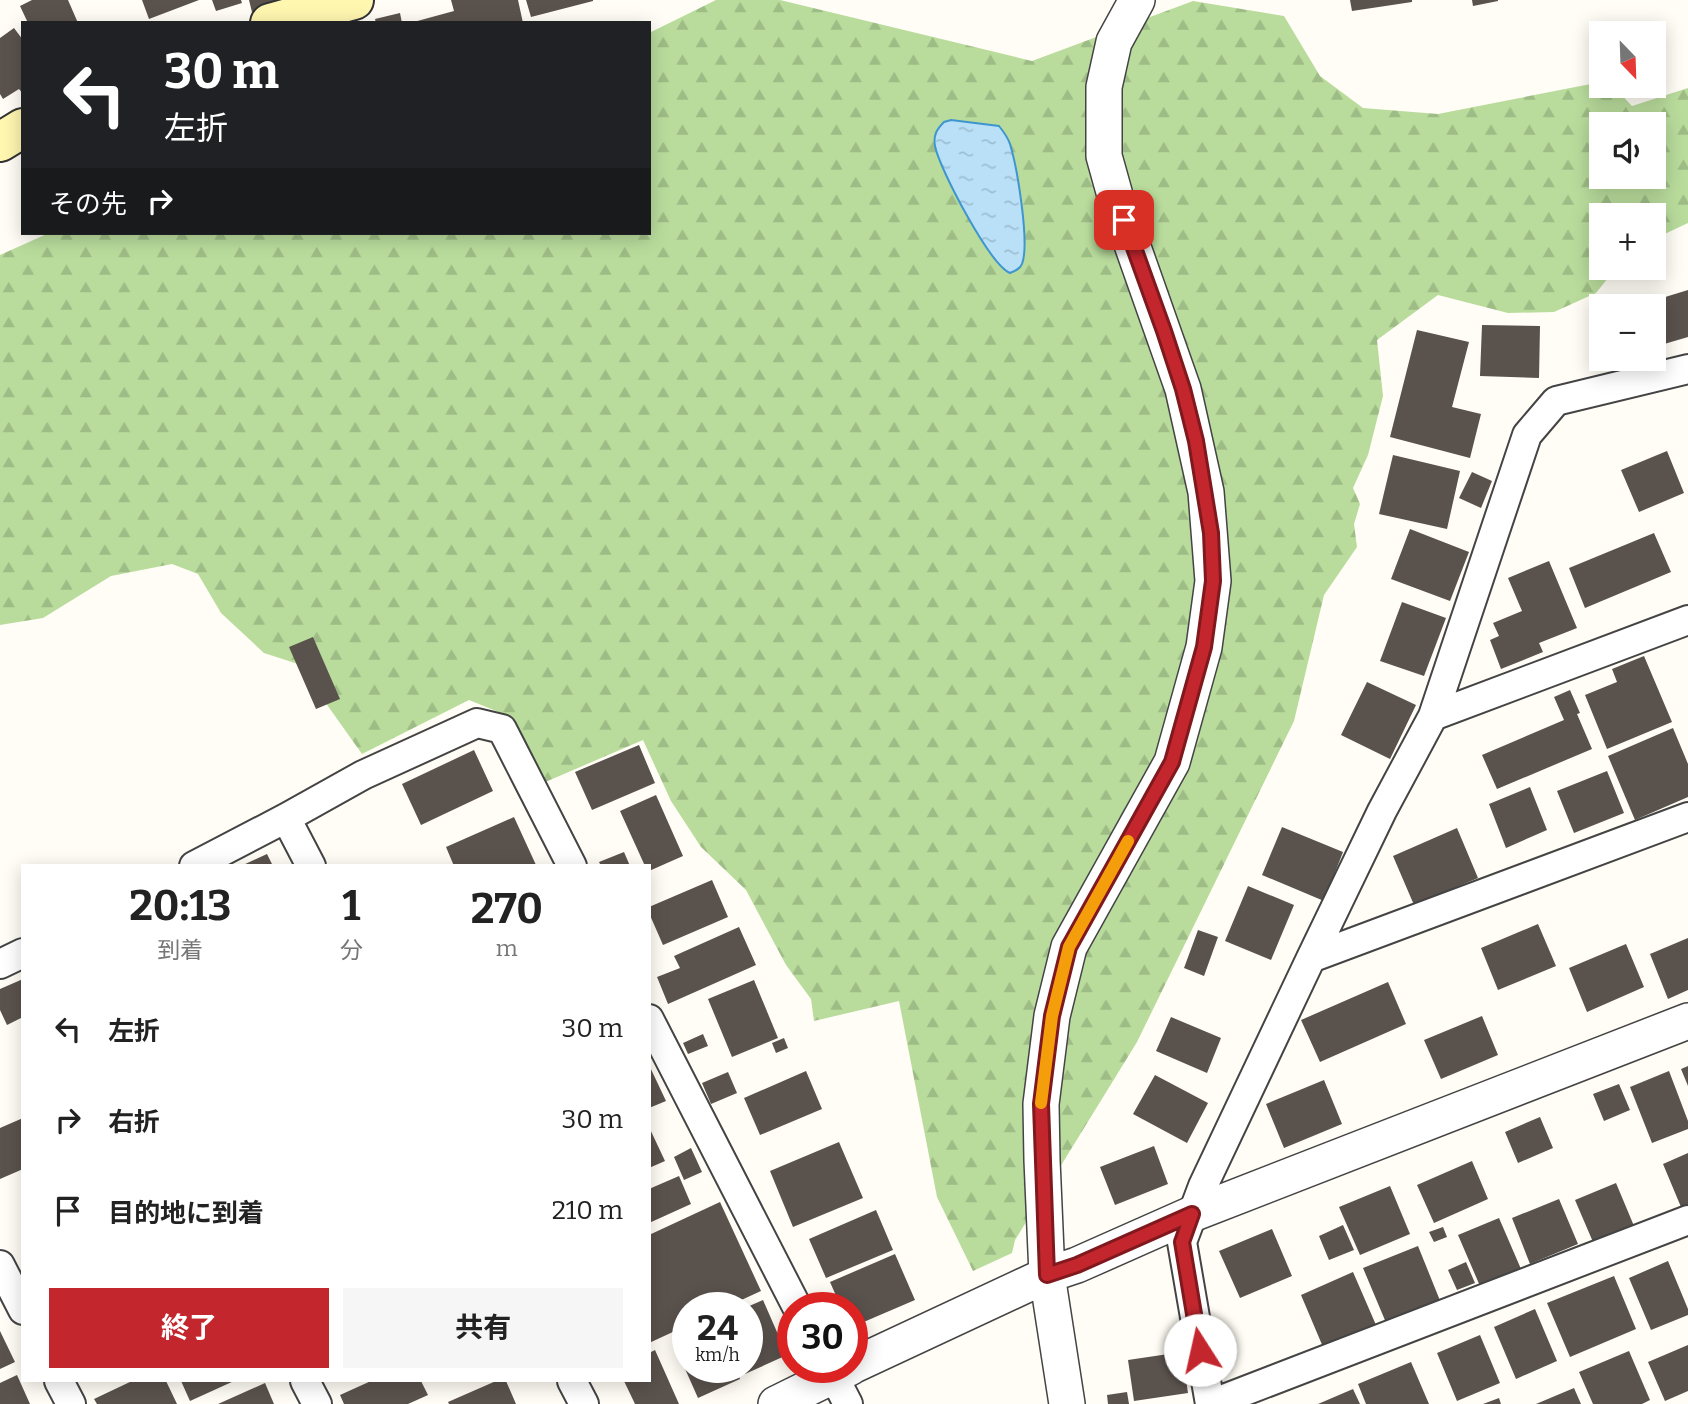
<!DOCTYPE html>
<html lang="ja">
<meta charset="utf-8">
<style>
:root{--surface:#fff;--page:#f6f6f6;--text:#222;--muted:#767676;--accent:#c4262e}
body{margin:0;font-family:Bitter,"Noto Sans JP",serif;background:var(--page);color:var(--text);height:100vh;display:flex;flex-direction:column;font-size:26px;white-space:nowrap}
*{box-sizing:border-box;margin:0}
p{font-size:23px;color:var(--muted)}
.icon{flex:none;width:38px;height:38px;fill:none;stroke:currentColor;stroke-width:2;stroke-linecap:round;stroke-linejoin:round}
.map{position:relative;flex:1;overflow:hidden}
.details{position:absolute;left:21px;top:864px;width:630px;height:518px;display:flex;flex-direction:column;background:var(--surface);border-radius:0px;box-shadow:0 4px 18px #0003}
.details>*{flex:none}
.hud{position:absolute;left:21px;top:21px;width:630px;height:214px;border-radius:0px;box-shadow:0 4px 18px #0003;background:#202124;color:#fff;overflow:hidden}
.needle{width:46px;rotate:157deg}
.controls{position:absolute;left:1589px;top:21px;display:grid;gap:14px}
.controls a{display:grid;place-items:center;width:77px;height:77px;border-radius:0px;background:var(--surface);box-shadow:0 4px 18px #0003;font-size:35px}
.speed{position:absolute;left:672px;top:1292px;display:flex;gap:14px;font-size:35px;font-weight:700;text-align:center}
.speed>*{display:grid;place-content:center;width:91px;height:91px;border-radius:50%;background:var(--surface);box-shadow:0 4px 18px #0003;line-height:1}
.speed small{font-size:18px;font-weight:400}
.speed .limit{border:10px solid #d22;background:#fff;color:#111}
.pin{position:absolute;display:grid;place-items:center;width:60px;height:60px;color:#fff;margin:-30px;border-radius:14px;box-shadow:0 4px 10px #0006}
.me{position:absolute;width:77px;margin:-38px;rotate:350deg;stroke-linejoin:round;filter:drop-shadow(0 0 5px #0008)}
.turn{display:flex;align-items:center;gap:24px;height:147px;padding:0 28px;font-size:32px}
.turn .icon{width:91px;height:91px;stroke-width:2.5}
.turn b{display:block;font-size:49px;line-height:60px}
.then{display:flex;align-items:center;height:66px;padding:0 28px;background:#0003;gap:14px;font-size:26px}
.eta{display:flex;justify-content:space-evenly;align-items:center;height:119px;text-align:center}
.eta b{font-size:42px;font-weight:700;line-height:49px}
.button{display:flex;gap:14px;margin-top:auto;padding:14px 28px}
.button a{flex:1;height:80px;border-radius:0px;background:var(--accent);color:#fff;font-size:28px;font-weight:700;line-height:80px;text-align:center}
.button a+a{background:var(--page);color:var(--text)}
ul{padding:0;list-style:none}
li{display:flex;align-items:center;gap:21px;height:91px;padding:0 28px}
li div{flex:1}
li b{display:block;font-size:26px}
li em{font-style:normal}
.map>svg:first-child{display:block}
.forest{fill:url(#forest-firs);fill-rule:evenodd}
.water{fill:url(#water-ripples);stroke:#3f96cf;stroke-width:2}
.building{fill:#5a524d}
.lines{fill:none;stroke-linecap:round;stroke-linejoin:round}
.minor-casing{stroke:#444;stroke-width:32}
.tertiary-casing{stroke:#444;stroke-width:38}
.secondary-casing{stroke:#333;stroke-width:42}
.minor{stroke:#fff;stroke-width:28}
.tertiary{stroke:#fff;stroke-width:35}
.secondary{stroke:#fff6b0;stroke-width:38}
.route-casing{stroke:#7f191e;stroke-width:18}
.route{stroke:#c4262e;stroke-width:12}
.slow{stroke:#f59e0b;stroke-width:12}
</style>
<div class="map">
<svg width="1688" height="1404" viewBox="0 0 1688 1404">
<defs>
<pattern id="forest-firs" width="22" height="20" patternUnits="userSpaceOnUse" patternTransform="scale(1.75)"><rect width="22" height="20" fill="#b9dc9c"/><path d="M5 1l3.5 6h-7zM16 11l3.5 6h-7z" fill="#9ebc85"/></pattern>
<pattern id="water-ripples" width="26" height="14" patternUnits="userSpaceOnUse" patternTransform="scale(1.75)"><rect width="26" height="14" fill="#b9e0f7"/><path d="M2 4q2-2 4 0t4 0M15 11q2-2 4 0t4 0" fill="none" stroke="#9ebfd3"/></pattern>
</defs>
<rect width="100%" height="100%" fill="#fffdf5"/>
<path class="forest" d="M716 0H780L1032 61 1193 1 1284 16 1320 76 1363 108 1438 114 1601 82V86H1613L1632 106 1688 88V223L1654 239V215H1601V268H1616L1596 293 1554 312 1508 313 1438 295 1377 340 1383 396 1368 455 1353 488 1360 504 1354 524 1357 547 1324 595 1294 721 1137 1042 1015 1240 1012 1253 973 1271 937 1197 899 1001 814 1021 811 999 786 965 746 890 701 847 671 801 643 740 543 783 506 715 469 700 362 754 298 664 264 653 221 613 198 574 172 564 111 576 43 618 0 625V255L49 233H649V33ZM1601 124H1654V177H1601Z"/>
<path class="water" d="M951 120 999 126C1003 131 1008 138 1010 144 1017 167 1030 243 1022 264 1020 269 1015 271 1010 273 990 265 939 168 935 146 933 135 937 129 944 122Z"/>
<path class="building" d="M32 0H68L78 23H28L20 6Z
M142 0H199L149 19Z
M212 0H241L242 3 216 11Z
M249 0H287V1L252 12Z
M451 0H518L523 23H410L454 11Z
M526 0H593V1L531 17Z
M1350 0H1412V2L1352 11Z
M1472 0H1498V1L1473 6Z
M400 13 402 23H376L375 19Z
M14 28 23 40V94L19 89 3 99 0 94V38Z
M1688 290V337L1654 347V306H1636Z
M1482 325 1540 326 1539 378 1480 376Z
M1417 330 1469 342 1452 407 1481 414 1470 458 1390 437Z
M1667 451 1684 493 1639 512 1621 470Z
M1393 455 1460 471 1447 529 1379 514Z
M1472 472 1492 481 1481 508 1459 498Z
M1410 529 1469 552 1450 601 1391 579Z
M1654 533 1671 572 1585 608 1569 568Z
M1549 561 1577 628 1539 643 1543 652 1501 669 1490 640 1499 636 1493 623 1522 611 1508 578Z
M1402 602 1446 618 1424 676 1380 661Z
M313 637 340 699 316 709 289 647Z
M1644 656 1672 722 1607 749 1585 695 1617 682 1612 669Z
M1367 682 1416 705 1390 759 1341 735Z
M1570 690 1580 713 1577 714 1592 749 1497 789 1482 755 1564 720 1554 697Z
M1673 728 1688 764V797L1635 820 1608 756Z
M639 745 655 783 592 810 575 772Z
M474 750 493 791 421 825 402 784Z
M1607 771 1624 813 1574 833 1557 791Z
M1530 787 1547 830 1506 848 1489 804Z
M656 795 683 856 649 871V866H645L620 811Z
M514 817 536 865 454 866 446 847Z
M1282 827 1343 852 1324 901 1262 875Z
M1457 828 1478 878 1414 905 1393 856Z
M624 852 630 866H601L599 862Z
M267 854 273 866H241Z
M712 880 728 917 663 945 649 913V907Z
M1248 886 1294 905 1271 960 1225 941Z
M1538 924 1556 966 1498 990 1481 948Z
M739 927 756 965 668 1004 657 977 680 968 674 956Z
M1198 930 1218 937 1204 976 1184 968Z
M1688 938V990L1668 999 1650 954Z
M1626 944 1644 987 1587 1012 1569 968Z
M23 979V1017L7 1025 0 1010V989Z
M754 980 778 1038 732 1057 708 999Z
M1388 982 1406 1024 1320 1062 1301 1020Z
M1482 1016 1498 1055 1441 1079 1424 1040Z
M1171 1017 1221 1038 1207 1073 1156 1051Z
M703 1034 708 1046 688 1054 683 1043Z
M784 1038 788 1048 776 1053 772 1043Z
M649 1065 666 1101 649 1108Z
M1688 1066V1086L1681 1069Z
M806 1071 822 1109 760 1135 744 1098Z
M1669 1071 1688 1121V1129L1652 1143 1630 1087Z
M728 1072 737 1093 711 1104 702 1083Z
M1155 1075 1208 1103 1187 1143 1133 1114Z
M1324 1080 1342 1124 1284 1148 1266 1104Z
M1619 1084 1630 1110 1604 1121 1593 1094Z
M1540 1117 1553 1148 1518 1163 1505 1132Z
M23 1118V1169L0 1179V1128Z
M649 1127 665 1161 649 1168Z
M839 1142 863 1198 793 1227 770 1171Z
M1154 1146 1168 1184 1115 1205 1100 1167Z
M691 1148 702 1172 684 1180 674 1157Z
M1688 1153V1205L1681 1207 1663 1164Z
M1472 1161 1488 1199 1434 1223 1417 1185Z
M679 1176 691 1204 649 1223V1189Z
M1616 1183 1634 1226 1593 1242 1575 1200Z
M1390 1186 1410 1234 1360 1255 1339 1207Z
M1559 1199 1578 1244 1530 1264 1512 1218Z
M720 1202 761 1291 726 1307H688V1325L649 1343V1235Z
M876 1210 893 1250 826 1278 809 1239Z
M1499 1218 1521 1269 1480 1286 1458 1235Z
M1343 1225 1354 1250 1329 1260 1319 1236Z
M1443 1227 1447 1237 1434 1242 1429 1232Z
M1272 1229 1292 1276 1240 1298 1219 1251Z
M1418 1246 1441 1303 1387 1325 1363 1268Z
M895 1254 915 1300 852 1327V1307H841L830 1282Z
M1668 1261 1688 1309V1315L1651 1330 1629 1278Z
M1466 1262 1475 1283 1457 1290 1448 1270Z
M1353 1272 1376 1325 1323 1347 1301 1295Z
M1614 1276 1636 1329 1570 1357 1547 1303Z
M763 1300 787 1355 745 1374 742 1367H747V1307Z
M1535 1309 1557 1361 1516 1379 1494 1327Z
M0 1331 15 1362 0 1369Z
M1480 1335 1500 1383 1457 1401 1437 1353Z
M688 1338V1367H735L740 1379 698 1398 674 1344Z
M1688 1345V1391L1665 1401 1648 1362Z
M655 1350 679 1404H635L624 1381H649V1353Z
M1629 1351 1650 1400 1642 1404H1593L1579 1372Z
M1182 1352 1188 1393 1134 1401 1128 1360Z
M1411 1362 1429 1404H1366L1358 1384Z
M17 1375 30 1404H0V1383Z
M132 1381H166L177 1404H97L94 1399Z
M181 1381H234L190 1401Z
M371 1381H421L428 1395 408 1404H344L340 1395Z
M496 1381H506L516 1404H449L448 1402Z
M265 1383 274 1404H218Z
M1574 1388 1581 1404H1536Z
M1353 1389 1360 1404H1318Z
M1127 1392 1129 1404H1108L1107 1395Z
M1499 1398 1501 1404H1483Z"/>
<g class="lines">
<defs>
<path id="minor" d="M1433 716 1688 620
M286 818 311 866
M194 866 286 818 363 775 477 723 502 729 572 866
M1311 958 1688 817
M0 964 23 953
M649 1019 797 1307
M0 1265 23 1310
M829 1367 848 1404
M59 1381 71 1404
M305 1381 317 1404
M572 1381 584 1404
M1210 1404 1182 1242 1203 1186 1311 958 1382 811 1433 716 1527 435 1556 401 1688 369
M1211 1404 1688 1220"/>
<path id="tertiary" d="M852 1366 1047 1275 1077 1265 1192 1214 1688 1021
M776 1404 851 1367
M1067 1404 1047 1275 1042 1160 1041 1104 1052 1016 1069 947 1172 762 1204 647 1213 581 1206 492 1183 389 1116 199 1104 156V87L1114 42 1137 0"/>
<path id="secondary" d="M270 23 354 0
M0 142 23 128"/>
</defs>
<use href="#minor" class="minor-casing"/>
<use href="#tertiary" class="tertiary-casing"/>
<use href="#secondary" class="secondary-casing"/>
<use href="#minor" class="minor"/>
<use href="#tertiary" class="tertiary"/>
<use href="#secondary" class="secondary"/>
</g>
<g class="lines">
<defs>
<path id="route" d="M1124 220 1164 331 1183 389 1196 441 1211 533 1213 581 1204 647 1172 762 1069 947 1052 1016 1041 1104 1047 1275 1077 1265 1192 1214 1182 1242 1200 1350"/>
</defs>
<use href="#route" class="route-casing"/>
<use href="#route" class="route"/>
<path class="slow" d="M1041 1103 1052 1016 1069 947 1128 841"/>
</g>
</svg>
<div class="controls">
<a><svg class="needle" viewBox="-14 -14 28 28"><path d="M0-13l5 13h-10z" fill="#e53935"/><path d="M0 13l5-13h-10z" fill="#767676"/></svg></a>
<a><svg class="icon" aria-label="sound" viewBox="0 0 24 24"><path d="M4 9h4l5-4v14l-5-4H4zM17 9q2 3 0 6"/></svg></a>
<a>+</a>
<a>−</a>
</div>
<div class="speed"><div>24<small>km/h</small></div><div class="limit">30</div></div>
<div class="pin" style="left:1124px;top:220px;background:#d93025"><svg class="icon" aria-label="arrive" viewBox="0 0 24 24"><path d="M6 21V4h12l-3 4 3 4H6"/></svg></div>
<svg class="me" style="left:1200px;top:1350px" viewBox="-20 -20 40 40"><circle r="19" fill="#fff"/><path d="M0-13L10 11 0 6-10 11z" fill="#c4262e"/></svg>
<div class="hud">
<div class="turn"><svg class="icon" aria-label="left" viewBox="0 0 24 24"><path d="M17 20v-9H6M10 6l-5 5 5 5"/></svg><div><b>30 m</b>左折</div></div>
<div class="then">その先<svg class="icon" aria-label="right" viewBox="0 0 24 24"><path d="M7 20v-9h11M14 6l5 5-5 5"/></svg></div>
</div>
<section class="details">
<div class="eta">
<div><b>20:13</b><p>到着</p></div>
<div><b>1</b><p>分</p></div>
<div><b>270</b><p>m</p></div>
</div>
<ul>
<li><svg class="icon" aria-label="left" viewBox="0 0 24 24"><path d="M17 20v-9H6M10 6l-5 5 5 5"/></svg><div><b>左折</b></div><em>30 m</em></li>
<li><svg class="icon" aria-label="right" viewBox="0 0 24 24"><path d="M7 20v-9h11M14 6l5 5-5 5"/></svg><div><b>右折</b></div><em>30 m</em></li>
<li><svg class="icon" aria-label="arrive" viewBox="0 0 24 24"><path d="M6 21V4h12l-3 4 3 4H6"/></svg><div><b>目的地に到着</b></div><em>210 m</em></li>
</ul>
<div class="button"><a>終了</a><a>共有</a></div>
</section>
</div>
